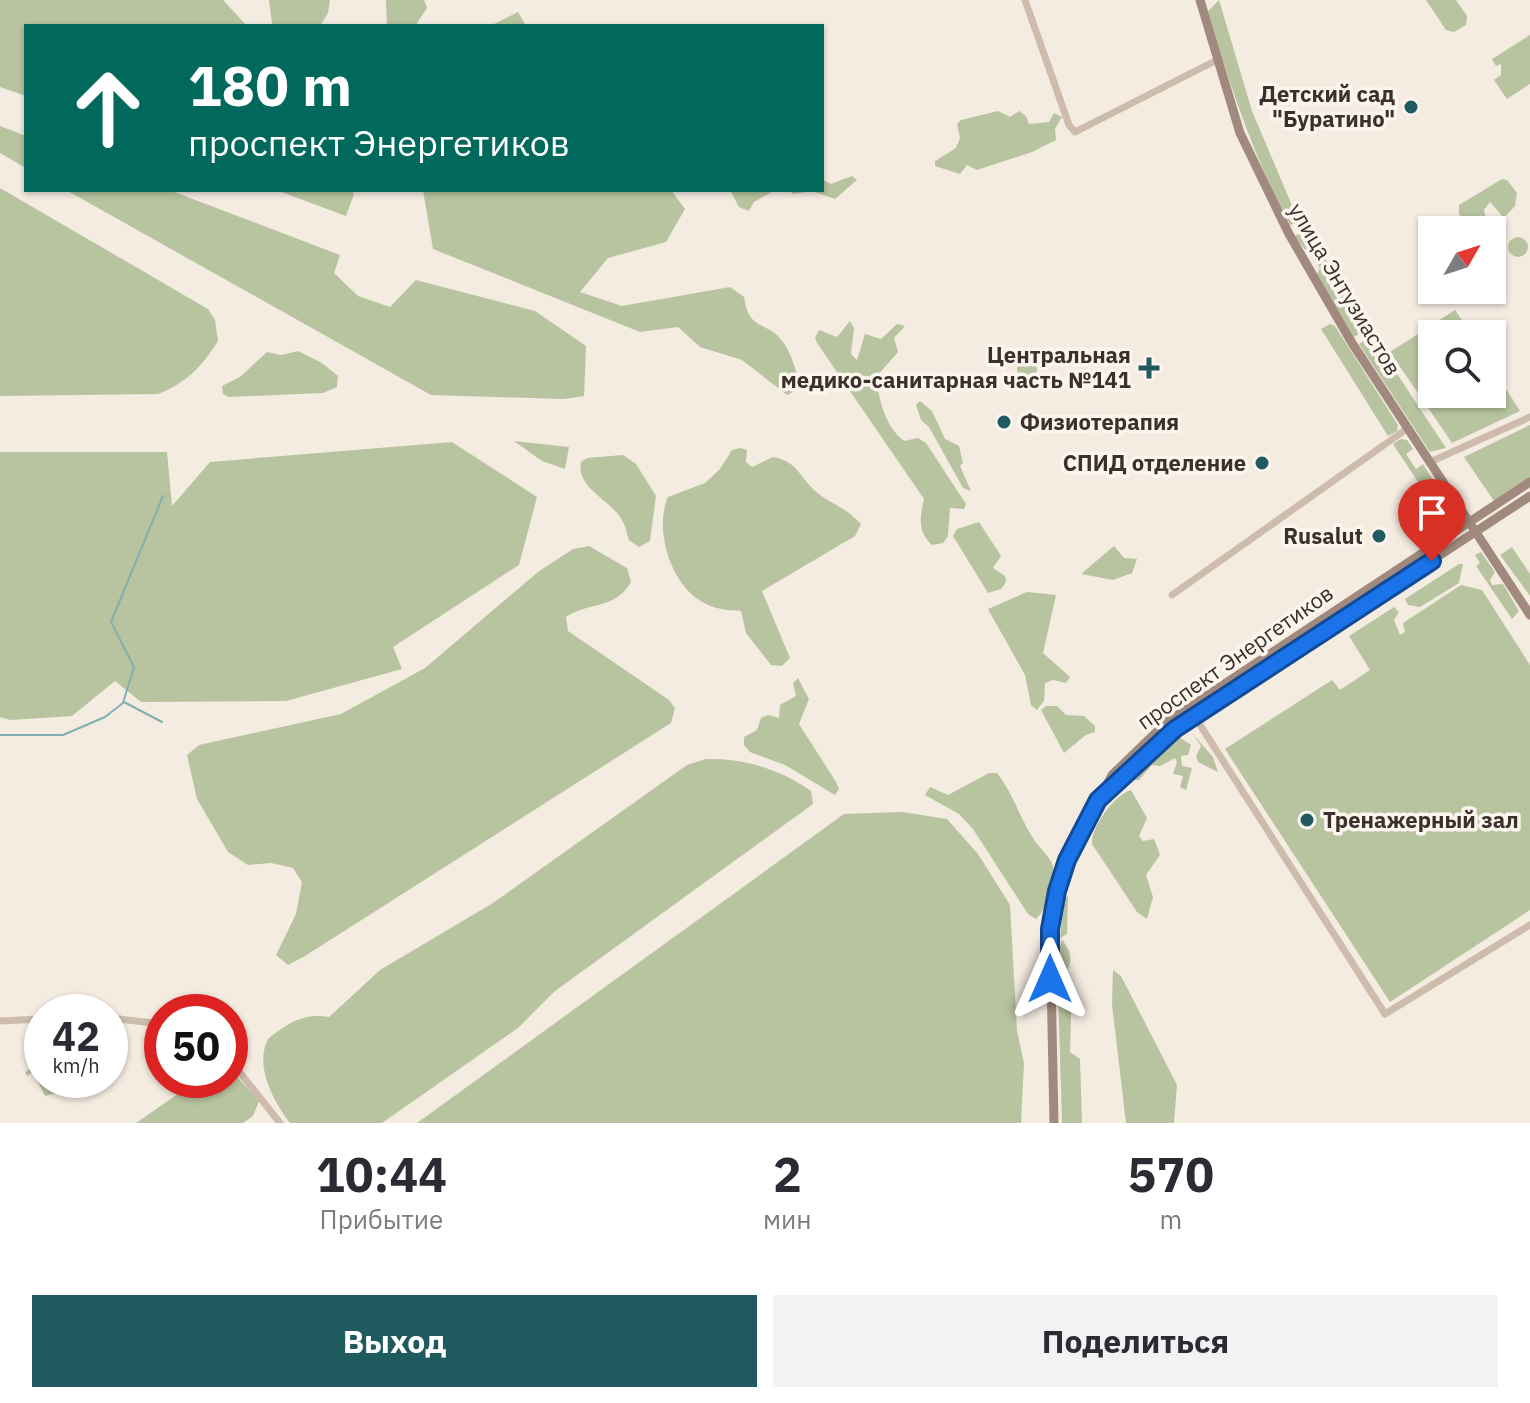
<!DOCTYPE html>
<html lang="ru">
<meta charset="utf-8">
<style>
:root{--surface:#fff;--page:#f2f2f3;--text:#2b2b33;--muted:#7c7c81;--accent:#1f5a5e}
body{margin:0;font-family:"IBM Plex Sans",sans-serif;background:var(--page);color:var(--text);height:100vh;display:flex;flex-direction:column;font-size:30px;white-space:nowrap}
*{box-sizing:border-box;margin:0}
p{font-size:26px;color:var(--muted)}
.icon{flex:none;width:44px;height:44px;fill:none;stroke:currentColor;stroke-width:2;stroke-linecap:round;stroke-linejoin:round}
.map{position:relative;height:1123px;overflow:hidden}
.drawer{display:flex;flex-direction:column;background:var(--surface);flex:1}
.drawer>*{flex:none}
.top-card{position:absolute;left:24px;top:24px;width:800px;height:168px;border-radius:0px;box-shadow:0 2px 6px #0004;background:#00695c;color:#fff;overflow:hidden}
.needle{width:52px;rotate:51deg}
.tools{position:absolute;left:1418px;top:216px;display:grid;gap:16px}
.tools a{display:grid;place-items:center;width:88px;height:88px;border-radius:0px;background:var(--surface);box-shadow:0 2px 6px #0004;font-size:40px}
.speed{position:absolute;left:24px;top:994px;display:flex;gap:16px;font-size:40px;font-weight:700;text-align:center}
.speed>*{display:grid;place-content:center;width:104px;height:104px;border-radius:50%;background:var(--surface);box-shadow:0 2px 6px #0004;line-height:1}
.speed small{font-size:20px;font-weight:400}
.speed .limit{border:12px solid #d22;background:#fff;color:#111}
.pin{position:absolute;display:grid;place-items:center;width:68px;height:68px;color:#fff;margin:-82px -34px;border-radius:50% 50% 50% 0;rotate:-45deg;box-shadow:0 0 8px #0007}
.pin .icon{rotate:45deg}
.me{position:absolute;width:88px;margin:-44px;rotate:0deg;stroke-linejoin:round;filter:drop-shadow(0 0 6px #0008)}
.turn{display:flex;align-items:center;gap:28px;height:168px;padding:0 32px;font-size:36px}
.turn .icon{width:104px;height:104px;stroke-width:2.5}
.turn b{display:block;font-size:56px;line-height:68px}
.eta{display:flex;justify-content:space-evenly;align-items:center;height:136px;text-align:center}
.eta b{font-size:48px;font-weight:700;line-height:56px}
.button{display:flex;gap:16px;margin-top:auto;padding:16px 32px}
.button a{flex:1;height:92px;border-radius:0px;background:var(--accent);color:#fff;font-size:32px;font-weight:700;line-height:92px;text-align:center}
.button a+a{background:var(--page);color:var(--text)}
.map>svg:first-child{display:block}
.green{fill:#b8c4a0}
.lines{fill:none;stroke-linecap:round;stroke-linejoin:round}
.stream{stroke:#7fb0b2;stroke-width:2}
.street{stroke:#cdbbac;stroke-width:7}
.secondary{stroke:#a18a7d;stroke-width:9}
.route-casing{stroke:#114b97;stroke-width:20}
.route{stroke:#1a73e8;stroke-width:14}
.poi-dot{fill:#1f5a5e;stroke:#fbf5ee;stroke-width:3}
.labels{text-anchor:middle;stroke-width:7;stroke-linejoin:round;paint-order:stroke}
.poi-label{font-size:22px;font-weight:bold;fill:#3b302b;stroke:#fbf5ee;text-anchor:end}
.street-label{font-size:22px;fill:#3b302b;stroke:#fbf5ee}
</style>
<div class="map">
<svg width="1530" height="1123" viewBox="0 0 1530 1123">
<rect width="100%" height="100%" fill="#f4ebe1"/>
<path class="green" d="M0 0H223L247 26H26V96L0 87Z
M269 0H330L328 13 320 26H265L272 24Z
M386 0H424L427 8 415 26H387Z
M1219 0 1252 111 1299 222 1290 225C1253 156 1230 86 1208 11Z
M1426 0H1456L1467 16 1466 25 1454 32 1446 30Z
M518 12 526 26H493L494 24Z
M1530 35V84L1507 99 1494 80 1501 75V64L1496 66 1492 59Z
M998 111 1010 117 1019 111 1026 116 1029 124 1049 122 1054 113 1062 117 1055 129 1056 140 1032 152 977 170 967 165 960 174 935 166V161L956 148 960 138 957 124 961 120Z
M0 126 26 136V168L0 153Z
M852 176 857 180 835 199 812 191 793 194 789 190H822V179L831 184Z
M1502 179 1507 180 1517 193 1515 206 1504 218 1490 202 1484 210 1489 230H1470L1459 214V205Z
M0 188 208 309 215 320 218 341C202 367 186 383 158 394L0 396Z
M66 190H169L340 255 334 273 358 296 390 307 416 280 535 311 586 346 584 396 564 399 431 395Z
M276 190H351L354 194 346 216Z
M423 190H671L685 209 666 242 608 258 580 292 622 306 730 287 744 297C749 333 768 320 783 342 791 352 796 371 800 384L799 389 787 395 742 360 700 347 678 327 640 332 433 249Z
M730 190H775L754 202 749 211 739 207Z
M1307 229 1368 328 1354 337 1317 274 1320 268C1312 255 1303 249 1295 236Z
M1508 247a10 10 0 1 1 20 0a10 10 0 1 1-20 0Z
M1455 310 1471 334H1432V394H1492V367L1520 411 1452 443 1390 352Z
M850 321 854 328 851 354 857 360 865 334 881 339 897 324 905 326 894 338 898 352 876 377C879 400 885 426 904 441L918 438 926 443 966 504 964 509 950 508 948 536 943 543 932 545C917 531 920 517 924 499L817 343 815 338 819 330 837 337Z
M1330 324 1335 326 1398 425 1397 431 1388 436 1321 329Z
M1372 336 1446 448 1430 452 1359 344Z
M298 351 322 363 338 376 337 387 323 393 229 397 223 394 222 386 240 377 267 352 281 355Z
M1017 369a10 10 0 1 1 20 0a10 10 0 1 1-20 0Z
M920 401 932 411 945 439 959 446 963 463 960 466 971 491 963 488 929 427 921 420 916 405Z
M1530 425V478L1494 501 1464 457Z
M1401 439 1407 440 1413 449 1406 454 1416 469 1423 464 1435 483 1426 494 1393 444Z
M514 441 569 447 565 469 542 461Z
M452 442 537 497 519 565 393 647 402 669 286 701 141 702 115 681 72 716 10 720 0 717V452H167L172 506 210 462Z
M740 448 747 450 746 462 752 467 773 457C795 460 800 476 813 489 828 504 844 505 861 524L855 536 762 591 790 658 782 666 771 665 746 633 741 611C725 610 713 609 699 600 670 581 654 529 668 497L705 483 720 469 732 450Z
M623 455 636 464 656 496 650 541 639 547 629 540C627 535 626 527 623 522 613 500 576 490 581 462L587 458Z
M1437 500 1440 505 1447 500 1460 519 1451 530 1433 503Z
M979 522 1001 556 993 568 1005 576 1006 582 1001 589 988 593 953 536 957 529Z
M589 546 627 568 631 582C615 610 590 601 566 617L568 631 669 700 675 708 671 723 305 956 288 965 276 955 296 914 302 882 293 868 271 863 248 865 228 852 197 799 187 755 199 745 341 714 425 668 538 572 573 549Z
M1114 546 1124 558 1137 559 1132 573 1113 580 1081 574Z
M1512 547 1530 574V596L1500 555Z
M1481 552 1495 572 1490 580 1492 585 1503 584 1519 611 1512 619 1476 566 1480 563 1475 555Z
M1459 564H1463L1459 583 1420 607 1408 605 1405 599Z
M1461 585 1482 590 1530 665V910L1390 1002 1225 749 1332 680 1340 690 1370 670 1349 636 1394 607 1399 612 1394 620 1400 635 1405 632 1403 623Z
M1027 592 1056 595 1043 653 1070 677 1066 683 1053 680 1045 683 1044 701 1037 710 1031 705 1025 675 988 609Z
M798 678 809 699 799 724 836 782 839 789 835 795 785 765 750 752 744 745V737L757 730 761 718 768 715 779 718 780 705 796 696 793 683Z
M1046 706H1057L1066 715 1084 716 1095 726V732L1086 735 1064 753 1041 710Z
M1192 733 1213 757 1218 772 1198 762 1196 756 1201 746Z
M1178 736 1191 745 1188 755 1181 756 1182 766 1192 768 1186 790 1180 787 1183 776 1173 774 1177 762 1175 758 1160 766 1152 765 1139 780H1133L1135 771Z
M706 759C743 758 780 769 811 791L813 804 555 991 518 1028 382 1123H290C274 1102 254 1066 268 1039 288 1023 303 1013 329 1017L380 970 493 903 687 765Z
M989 773H997C1014 794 1021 823 1038 845 1043 851 1051 859 1053 866 1057 879 1046 911 1036 919L1028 914 973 829 959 814 925 795 930 787 948 795Z
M1131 790 1147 818 1139 836 1143 841 1154 839 1160 855 1146 875 1153 897 1147 919 1137 912 1092 844C1091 827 1115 794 1131 790Z
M902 812 947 819 978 854 1010 905 1017 1031 1024 1063 1021 1123H417L844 814Z
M1068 896 1067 934 1060 938 1064 899Z
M1062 940C1072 952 1073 961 1065 974L1072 985 1070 1052 1080 1059 1082 1123H1062L1057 959Z
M1113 970 1121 976 1177 1085 1174 1123H1126L1112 1004Z
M42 1062V1080H89L90 1085 45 1096 33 1072 27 1076 25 1072Z
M230 1069 259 1101 253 1116 243 1123H136L198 1080H230Z"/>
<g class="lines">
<path class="stream" d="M124 702 162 722
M0 735H63L105 717 123 703 134 667 111 622 163 496"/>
<path class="street" d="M1025 0 1069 125 1075 132 1215 61
M1430 462 1530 417
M1172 595 1408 428
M1195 717 1385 1014 1530 925
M110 1018 162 1024
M0 1021 42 1019
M230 1060 280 1123"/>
<path class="secondary" d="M1200 0 1240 133 1289 234 1352 343 1530 615
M1104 795 1175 729 1530 496
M1054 1123 1050 929 1067 860 1112 775 1167 722 1530 482"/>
</g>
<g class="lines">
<defs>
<path id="route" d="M1050 979V929L1057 891 1067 860 1098 800 1175 729 1432 561"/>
</defs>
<use href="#route" class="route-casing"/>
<use href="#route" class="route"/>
</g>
<g class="poi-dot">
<circle cx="1411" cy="107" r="8"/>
<path d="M1145 356h8v8h8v8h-8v8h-8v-8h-8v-8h8z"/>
<circle cx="1004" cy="422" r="8"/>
<circle cx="1262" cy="463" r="8"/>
<circle cx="1379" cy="536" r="8"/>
<circle cx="1307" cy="820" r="8"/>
</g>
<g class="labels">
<g class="poi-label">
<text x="1395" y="102">Детский сад<tspan x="1395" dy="25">"Буратино"</tspan></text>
<text x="1131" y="363">Центральная<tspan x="1131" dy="25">медико-санитарная часть №141</tspan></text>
<text x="1020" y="430" text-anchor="start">Физиотерапия</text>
<text x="1246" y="471">СПИД отделение</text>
<text x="1363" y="544">Rusalut</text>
<text x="1323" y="828" text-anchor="start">Тренажерный зал</text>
</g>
<g class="street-label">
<text transform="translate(1345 289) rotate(59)" y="8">улица Энтузиастов</text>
<text transform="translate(1235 657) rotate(-35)" y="8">проспект Энергетиков</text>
</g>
</g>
</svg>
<div class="tools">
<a><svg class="needle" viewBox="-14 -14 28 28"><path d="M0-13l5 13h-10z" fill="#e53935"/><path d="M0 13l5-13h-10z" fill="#7c7c81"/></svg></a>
<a><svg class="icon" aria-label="search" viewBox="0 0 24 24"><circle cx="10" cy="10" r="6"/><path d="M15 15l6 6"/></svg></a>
</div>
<div class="speed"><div>42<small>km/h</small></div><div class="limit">50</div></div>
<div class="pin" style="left:1432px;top:561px;background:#d93025"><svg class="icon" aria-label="arrive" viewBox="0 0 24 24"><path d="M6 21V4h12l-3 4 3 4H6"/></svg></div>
<svg class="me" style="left:1050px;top:979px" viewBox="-20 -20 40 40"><path d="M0-17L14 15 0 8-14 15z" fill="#1a73e8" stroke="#fff" stroke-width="4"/></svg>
<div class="top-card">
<div class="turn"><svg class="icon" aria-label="ahead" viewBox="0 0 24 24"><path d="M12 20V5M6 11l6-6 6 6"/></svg><div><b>180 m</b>проспект Энергетиков</div></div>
</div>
</div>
<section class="drawer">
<div class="eta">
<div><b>10:44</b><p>Прибытие</p></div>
<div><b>2</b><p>мин</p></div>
<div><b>570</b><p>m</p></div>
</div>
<div class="button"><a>Выход</a><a>Поделиться</a></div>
</section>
